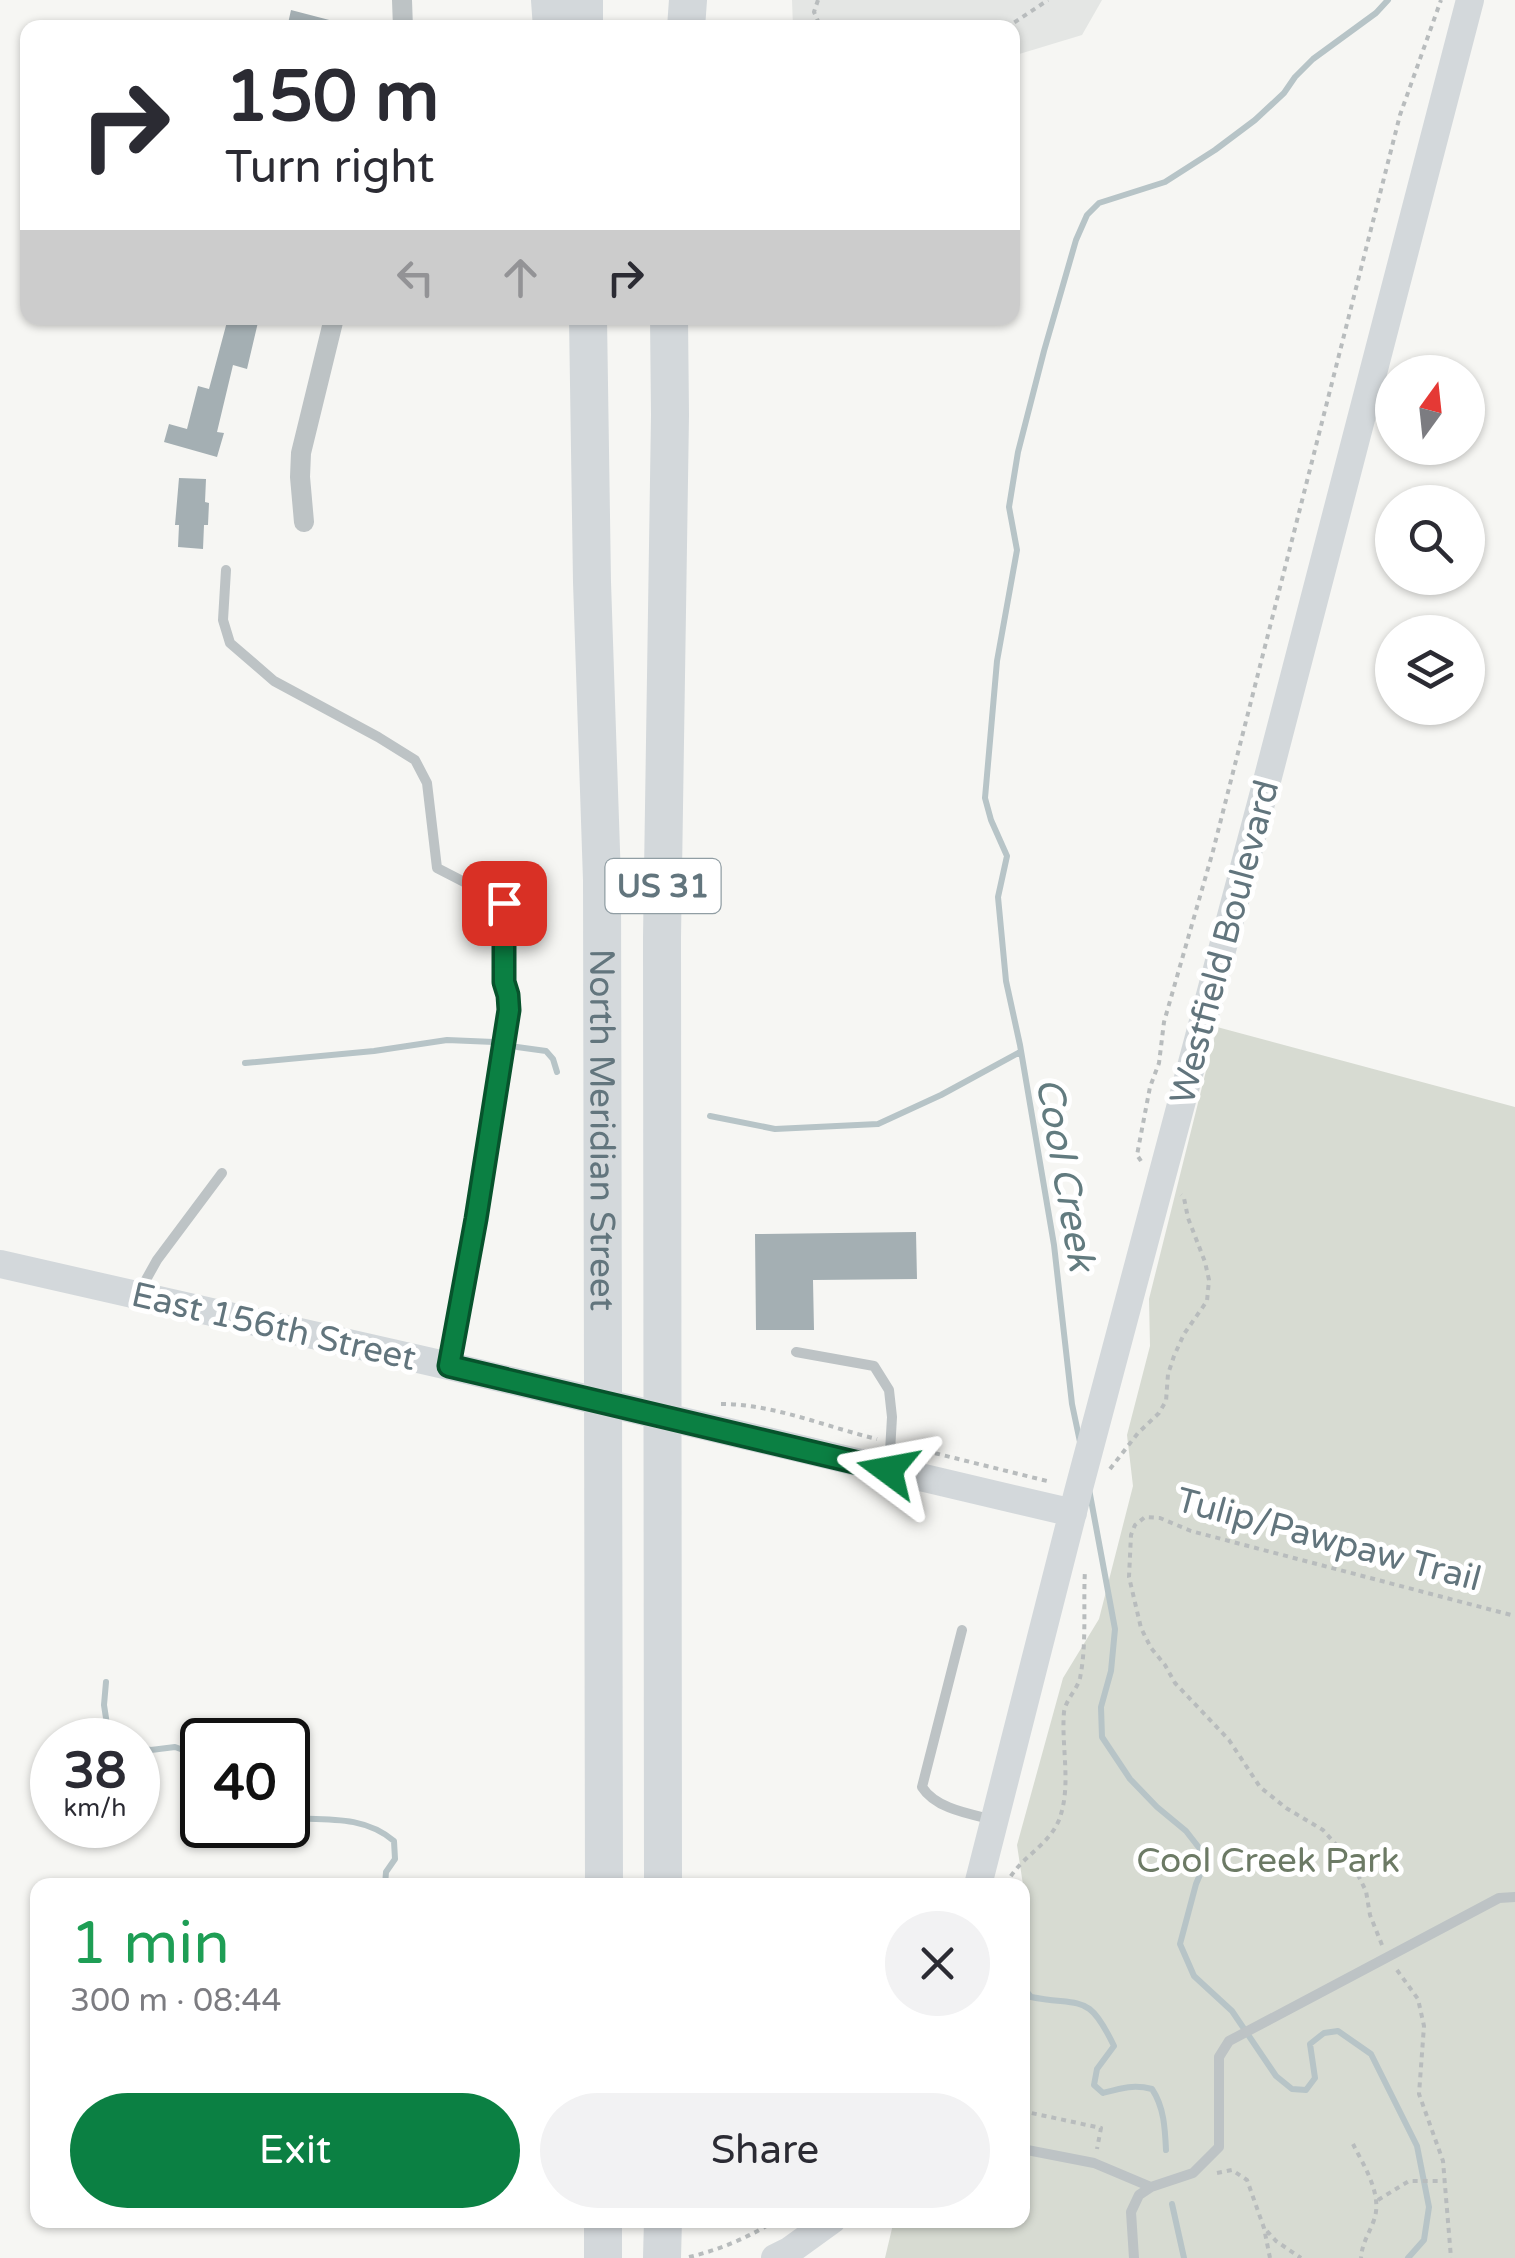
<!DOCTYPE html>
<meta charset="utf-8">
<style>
:root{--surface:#fff;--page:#f2f2f3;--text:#2b2b33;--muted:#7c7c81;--accent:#0b8043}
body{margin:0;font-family:"Varela Round",sans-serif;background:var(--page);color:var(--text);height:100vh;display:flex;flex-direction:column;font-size:38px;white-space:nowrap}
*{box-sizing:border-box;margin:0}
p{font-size:32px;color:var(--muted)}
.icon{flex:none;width:55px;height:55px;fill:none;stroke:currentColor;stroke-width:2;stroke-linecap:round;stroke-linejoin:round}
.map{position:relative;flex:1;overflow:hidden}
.drawer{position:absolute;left:30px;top:1878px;width:1000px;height:350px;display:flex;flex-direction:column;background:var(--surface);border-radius:20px;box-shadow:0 2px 8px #0004}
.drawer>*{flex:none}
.hud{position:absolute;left:20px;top:20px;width:1000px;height:305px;border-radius:20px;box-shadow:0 2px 8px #0004;background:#fff;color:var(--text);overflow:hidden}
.needle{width:65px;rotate:15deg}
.tools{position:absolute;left:1375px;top:355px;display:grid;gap:20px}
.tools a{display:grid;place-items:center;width:110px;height:110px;border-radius:50%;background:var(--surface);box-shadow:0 2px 8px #0004;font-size:50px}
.speed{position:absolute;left:30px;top:1718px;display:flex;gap:20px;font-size:50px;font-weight:700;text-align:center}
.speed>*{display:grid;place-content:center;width:130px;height:130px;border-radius:50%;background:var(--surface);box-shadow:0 2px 8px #0004;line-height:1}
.speed small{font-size:25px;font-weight:400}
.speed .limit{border:5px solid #111;border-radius:15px;background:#fff;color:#111}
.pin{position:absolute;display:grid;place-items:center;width:85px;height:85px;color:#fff;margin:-42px;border-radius:20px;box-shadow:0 5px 15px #0006}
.me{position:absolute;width:110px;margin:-55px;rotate:283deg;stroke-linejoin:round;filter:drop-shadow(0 0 8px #0008)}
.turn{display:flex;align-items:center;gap:35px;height:210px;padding:0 40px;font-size:45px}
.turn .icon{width:130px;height:130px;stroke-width:2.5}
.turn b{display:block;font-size:70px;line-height:85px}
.lanes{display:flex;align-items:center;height:95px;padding:0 40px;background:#0003;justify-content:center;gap:50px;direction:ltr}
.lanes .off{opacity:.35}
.round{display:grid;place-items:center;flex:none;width:105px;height:105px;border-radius:52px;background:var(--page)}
.head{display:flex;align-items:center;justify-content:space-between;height:170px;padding:0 40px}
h1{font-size:60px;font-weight:600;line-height:75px;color:#1e9e55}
.button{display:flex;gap:20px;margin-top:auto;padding:20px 40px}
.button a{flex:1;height:115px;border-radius:60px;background:var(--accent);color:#fff;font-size:40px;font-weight:600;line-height:115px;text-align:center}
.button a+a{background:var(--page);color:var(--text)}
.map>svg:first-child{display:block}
.built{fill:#e4e6e4}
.green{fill:#d7dbd2}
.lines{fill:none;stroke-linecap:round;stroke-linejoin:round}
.stream{stroke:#b7c4c7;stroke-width:6}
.building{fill:#a4afb3}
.path{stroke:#b8bcbd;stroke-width:4;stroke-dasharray:5 5;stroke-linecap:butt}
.lane{stroke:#bdc3c5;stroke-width:10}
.street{stroke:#bdc3c5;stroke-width:20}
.secondary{stroke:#d3d8db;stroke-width:28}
.highway{stroke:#d3d8db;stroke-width:38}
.route-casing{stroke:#07532c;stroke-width:25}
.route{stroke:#0b8043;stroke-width:18}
.labels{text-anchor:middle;stroke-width:10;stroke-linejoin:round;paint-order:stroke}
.shield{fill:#fff;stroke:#919ea4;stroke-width:2.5}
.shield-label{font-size:32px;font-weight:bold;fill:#62757d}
.street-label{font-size:35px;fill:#62757d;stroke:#fff}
.park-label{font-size:35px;fill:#6c7a65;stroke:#fff}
.water-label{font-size:38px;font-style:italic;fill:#627b7f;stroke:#fff}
</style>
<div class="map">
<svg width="1515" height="2258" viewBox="0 0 1515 2258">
<rect width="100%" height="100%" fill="#f6f6f3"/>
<path class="built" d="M792 0H1102L1082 35 1013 56 1012 28 793 27Z"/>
<path class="green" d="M1217 1027 1515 1107V2258H885L894 2220H1022V1908L1025 1898 1017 1845 1063 1678 1099 1619 1133 1486 1127 1435 1150 1346 1149 1299Z"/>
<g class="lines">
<path class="stream" d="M517 1047 546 1051 553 1059 557 1072
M245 1063 374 1051 447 1040 494 1042
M710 1116 775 1129 878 1124 941 1095 1020 1052
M1080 1442 1072 1404 1054 1245 1020 1045 1006 981 998 897 1007 856 991 820 985 798 997 661 1017 550 1009 507 1018 452 1044 351 1076 240 1087 215 1099 203 1165 182 1215 150 1255 120 1284 93 1295 77 1313 59 1376 13 1388 0
M1089 1489 1115 1629 1111 1671 1101 1707 1102 1737 1130 1779 1157 1807 1186 1831 1207 1858 1196 1884 1180 1944 1194 1976 1232 2011 1276 2076 1292 2089 1306 2090 1315 2078 1310 2044 1324 2033 1338 2031 1371 2054 1417 2146 1429 2207 1424 2240 1408 2258
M106 1682 104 1705 108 1731 120 1740
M138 1748 151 1750 175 1747 200 1756 202 1762
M288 1818C325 1820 364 1815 394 1841L395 1859 386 1872 385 1885
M1022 1986 1031 1997C1083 2007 1088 1992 1114 2046L1097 2069 1094 2085 1103 2093C1121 2088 1134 2084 1152 2089 1164 2107 1165 2128 1166 2150
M1172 2204 1184 2258"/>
</g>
<path class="building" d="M291 10 337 22 336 28H287Z
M228 318H259L247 369 233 365 217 432 224 433 217 457 164 442 169 424 187 429 198 386 209 389Z
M179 478 206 479 205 502 209 503 208 525H204L203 549 178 547 179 525H175Z
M916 1232 917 1279 813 1280 814 1330H756L755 1234Z"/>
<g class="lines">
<path class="path" d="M818 0 814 12 821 28
M1006 28 1048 0
M1141 1161 1137 1155 1150 1087 1159 1063 1164 1022 1213 851 1400 115 1441 0
M721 1404C774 1404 826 1427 877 1439
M906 1446 1047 1481
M1110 1469 1138 1433 1159 1413 1166 1401 1168 1374 1174 1356 1184 1334 1207 1301 1209 1280 1205 1262 1188 1218 1184 1198 1181 1195
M1006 1885C1018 1858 1048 1847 1059 1820 1072 1786 1061 1747 1064 1712 1066 1699 1077 1690 1080 1678 1087 1644 1083 1604 1085 1570
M1382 1945 1370 1915 1366 1891 1352 1863 1323 1830 1286 1808 1260 1787 1229 1740 1175 1683 1165 1665 1151 1648 1141 1628 1129 1577 1131 1535 1135 1525 1145 1517 1160 1518 1191 1531 1515 1616
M1397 1970 1418 1999 1424 2026 1419 2094 1443 2161 1451 2258
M1022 2111 1101 2128 1097 2149
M1353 2144C1364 2166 1383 2195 1374 2220 1369 2234 1362 2243 1361 2258
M1217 2173 1232 2170 1247 2180 1264 2228 1270 2258
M1378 2200 1409 2181H1445
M1267 2231 1276 2241 1301 2258
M689 2257C719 2250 750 2237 776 2220"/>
<path class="lane" d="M226 570 223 620 230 643 274 681 378 737 415 760 427 783 437 868 505 903 504 982 509 995V1010L476 1219 449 1365
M138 1294 157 1260 222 1173
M796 1352 874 1366 889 1390 892 1417 889 1469
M962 1630 922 1787C936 1809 970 1814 994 1820
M1022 2149 1094 2163 1151 2187
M1134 2258 1131 2212 1139 2195 1151 2187 1193 2173 1219 2147V2057L1229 2041 1499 1898 1515 1897"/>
<path class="street" d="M402 0 403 28
M304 522 300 477 301 453 334 318"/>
<path class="secondary" d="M0 1264 449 1366 1073 1513
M978 1885 1078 1492 1268 777 1470 0
M775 2258 789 2251 832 2220"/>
<g class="highway">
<path d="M550 0 552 28"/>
<path d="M584 0V28"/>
<path d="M686 28 688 0"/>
<path id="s1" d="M588 318 592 582 602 880 604 1885"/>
<path d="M663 1885 662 938 670 415 669 318"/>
<path d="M603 2258V2220"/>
<path d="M662 2258 663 2220"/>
</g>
</g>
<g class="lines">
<defs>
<path id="route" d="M504 903V982L508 995 509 1010 476 1219 449 1366 888 1470"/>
</defs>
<use href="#route" class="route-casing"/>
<use href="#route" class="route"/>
</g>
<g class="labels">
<rect class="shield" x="605.5" y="859" width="115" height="54" rx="8"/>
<g class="shield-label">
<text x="663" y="897">US 31</text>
</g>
<g class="street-label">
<text transform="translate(1224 942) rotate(-75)" y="12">Westfield Boulevard</text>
<text dy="12" stroke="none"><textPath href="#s1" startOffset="812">North Meridian Street</textPath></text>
<text transform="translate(274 1326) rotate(13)" y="12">East 156th Street</text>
<text transform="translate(1329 1539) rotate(15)" y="12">Tulip/Pawpaw Trail</text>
</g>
<g class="park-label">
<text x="1268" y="1872">Cool Creek Park</text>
</g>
<g class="water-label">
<text transform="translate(1066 1174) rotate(80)" y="13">Cool Creek</text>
</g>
</g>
</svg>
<div class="tools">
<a><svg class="needle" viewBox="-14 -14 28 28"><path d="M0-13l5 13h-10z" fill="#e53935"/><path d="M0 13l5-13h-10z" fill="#7c7c81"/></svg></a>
<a><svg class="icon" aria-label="search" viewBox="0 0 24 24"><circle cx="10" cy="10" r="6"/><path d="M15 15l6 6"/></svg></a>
<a><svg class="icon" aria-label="layers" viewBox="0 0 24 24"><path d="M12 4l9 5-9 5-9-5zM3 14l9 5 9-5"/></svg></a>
</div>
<div class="speed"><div>38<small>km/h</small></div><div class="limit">40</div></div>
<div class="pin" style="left:504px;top:903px;background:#d93025"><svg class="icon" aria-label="arrive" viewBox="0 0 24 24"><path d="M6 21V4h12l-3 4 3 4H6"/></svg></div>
<svg class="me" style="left:888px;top:1470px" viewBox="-20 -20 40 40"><path d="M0-17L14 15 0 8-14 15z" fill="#0b8043" stroke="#fff" stroke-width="4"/></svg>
<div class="hud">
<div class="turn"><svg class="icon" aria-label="right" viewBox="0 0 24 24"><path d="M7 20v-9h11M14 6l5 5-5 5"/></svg><div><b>150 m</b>Turn right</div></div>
<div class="lanes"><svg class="icon off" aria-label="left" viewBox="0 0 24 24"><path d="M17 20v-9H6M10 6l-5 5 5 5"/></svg><svg class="icon off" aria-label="ahead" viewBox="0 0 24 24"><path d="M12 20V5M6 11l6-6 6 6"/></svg><svg class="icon" aria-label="right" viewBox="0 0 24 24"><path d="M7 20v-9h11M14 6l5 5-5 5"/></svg></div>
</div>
<section class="drawer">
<div class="head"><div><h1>1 min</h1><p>300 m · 08:44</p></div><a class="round"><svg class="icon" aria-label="close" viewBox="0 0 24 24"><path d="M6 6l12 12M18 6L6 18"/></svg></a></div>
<div class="button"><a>Exit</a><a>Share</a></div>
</section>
</div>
